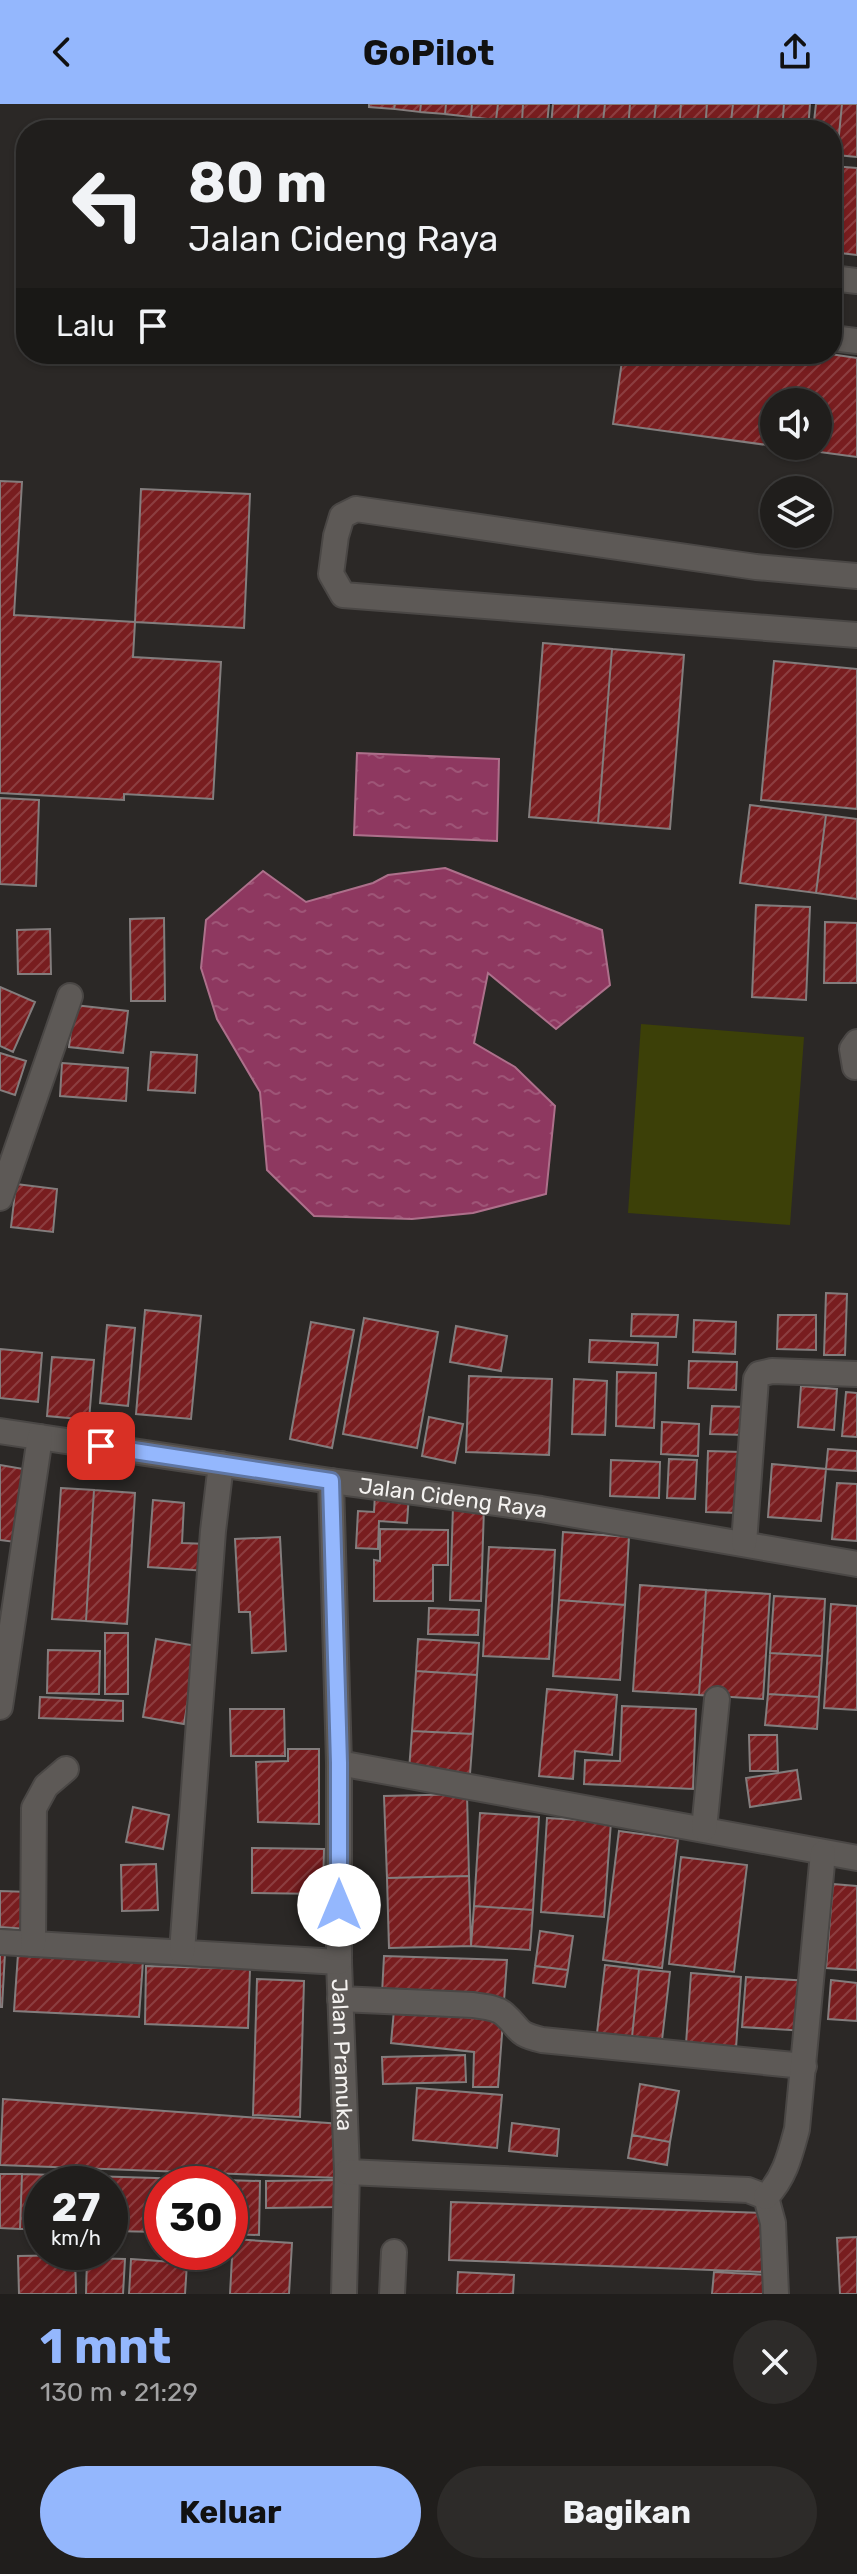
<!DOCTYPE html>
<html lang="id">
<meta charset="utf-8">
<style>
:root{--surface:#201e1c;--page:#2d2b29;--text:#f1f3f6;--muted:#a2a2a3;--line:#3d3c3b;--accent:#94b7fd}
body{margin:0;font-family:Rubik,sans-serif;background:var(--page);color:var(--text);height:100vh;display:flex;flex-direction:column;font-size:30px;white-space:nowrap}
*{box-sizing:border-box;margin:0}
p{font-size:26px;color:var(--muted)}
.icon{flex:none;width:44px;height:44px;fill:none;stroke:currentColor;stroke-width:2;stroke-linecap:round;stroke-linejoin:round}
.map{position:relative;height:2190px;overflow:hidden}
.side{display:flex;flex-direction:column;background:var(--surface);flex:1}
.side>*{flex:none}
.hud{position:absolute;left:16px;top:16px;width:826px;height:244px;border-radius:32px;box-shadow:0 2px 6px #0004,0 0 0 2px var(--line);background:#201e1c;color:var(--text);overflow:hidden}
.tools{position:absolute;left:760px;top:284px;display:grid;gap:16px}
.tools a{display:grid;place-items:center;width:72px;height:72px;border-radius:50%;background:var(--surface);box-shadow:0 2px 6px #0004,0 0 0 2px var(--line);font-size:40px}
.speed{position:absolute;left:24px;top:2062px;display:flex;gap:16px;font-size:40px;font-weight:700;text-align:center}
.speed>*{display:grid;place-content:center;width:104px;height:104px;border-radius:50%;background:var(--surface);box-shadow:0 2px 6px #0004,0 0 0 2px var(--line);line-height:1}
.speed small{font-size:20px;font-weight:400}
.speed .limit{border:12px solid #d22;background:#fff;color:#111}
.pin{position:absolute;display:grid;place-items:center;width:68px;height:68px;color:#fff;margin:-34px;border-radius:16px;box-shadow:0 4px 12px #0006}
.me{position:absolute;width:88px;margin:-44px;rotate:0deg;stroke-linejoin:round;filter:drop-shadow(0 0 6px #0008)}
.turn{display:flex;align-items:center;gap:28px;height:168px;padding:0 40px;font-size:36px}
.turn .icon{width:104px;height:104px;stroke-width:2.5}
.turn b{display:block;font-size:56px;line-height:68px}
.then{display:flex;align-items:center;height:76px;padding:0 40px;background:#0003;gap:16px;font-size:30px}
.round{display:grid;place-items:center;flex:none;width:84px;height:84px;border-radius:42px;background:var(--page)}
.summary{display:flex;align-items:center;justify-content:space-between;height:136px;padding:0 40px}
h1{font-size:48px;font-weight:700;line-height:60px;color:var(--accent)}
.action{display:flex;gap:16px;margin-top:auto;padding:16px 40px}
.action a{flex:1;height:92px;border-radius:48px;background:var(--accent);color:#111;font-size:32px;font-weight:700;line-height:92px;text-align:center}
.action a+a{background:var(--page);color:var(--text)}
header{display:flex;justify-content:space-between;align-items:center;height:104px;padding:0 40px;background:var(--accent);color:#111;font-size:36px;font-weight:700}
.map>svg:first-child{display:block}
.green{fill:#3c4008}
.water{fill:url(#water-ripples);stroke:#ad708b;stroke-width:2}
.building{fill:url(#building-hatch);stroke:#837d7d;stroke-width:2}
.lines{fill:none;stroke-linecap:round;stroke-linejoin:round}
.minor-casing{stroke:#4a4745;stroke-width:28}
.minor{stroke:#5d5956;stroke-width:24}
.route-casing{stroke:#6077a4;stroke-width:20}
.route{stroke:#94b7fd;stroke-width:14}
.labels{text-anchor:middle;stroke-width:8;stroke-linejoin:round;paint-order:stroke}
.street-label{font-size:22px;fill:#f4f2f0;stroke:#131110}
</style>
<header><svg class="icon" aria-label="back" viewBox="0 0 24 24"><path d="M15 5l-7 7 7 7"/></svg>GoPilot<svg class="icon" aria-label="share" viewBox="0 0 24 24"><path d="M12 15V3M7 8l5-5 5 5M5 13v7h14v-7"/></svg></header>
<div class="map">
<svg width="857" height="2190" viewBox="0 0 857 2190">
<defs>
<pattern id="water-ripples" width="26" height="14" patternUnits="userSpaceOnUse" patternTransform="scale(2)"><rect width="26" height="14" fill="#8e3860"/><path d="M2 4q2-2 4 0t4 0M15 11q2-2 4 0t4 0" fill="none" stroke="#9e5577"/></pattern>
<pattern id="building-hatch" width="6" height="6" patternUnits="userSpaceOnUse" patternTransform="scale(2)"><rect width="6" height="6" fill="#781d1f"/><path d="M-1 1l2-2M0 6l6-6M5 7l2-2" fill="none" stroke="#8c3e40"/></pattern>
</defs>
<rect width="100%" height="100%" fill="#2b2826"/>
<path class="green" d="M641 920 804 933 790 1121 628 1109Z"/>
<path class="water" d="M357 649 499 655 497 737 354 731Z
M445 764 602 826 610 881 556 925 488 869 474 939 515 963 555 1002 546 1090 473 1109 412 1115 314 1112 267 1066 260 988 217 915 201 864 206 816 263 767 306 798 373 779 388 771Z"/>
<path class="building" d="M369 0H395L394 5 369 3Z
M395 0H421L420 8 394 5Z
M421 0H446L445 10 420 8Z
M446 0H472L471 13 445 10Z
M472 0H498L496 16 471 13Z
M498 0H523L522 18 496 16Z
M523 0H549L547 21 522 18Z
M553 0H579L577 24 551 21Z
M579 0H605L602 26 577 24Z
M605 0H630L628 26H602Z
M630 0H656L653 26H628Z
M656 0H681L679 26H653Z
M681 0H707L705 26H679Z
M707 0H733L730 26H705Z
M733 0H759L756 26H730Z
M759 0H784L782 26H756Z
M784 0H810L808 26H782Z
M816 0H842L837 51H832V26H813Z
M842 0H857V53L837 51Z
M832 62 857 64V151L832 148Z
M623 250H830L857 254V353L775 342H818V298H774V342L613 320Z
M0 377 22 378 14 511 135 518 133 553 221 558 213 695 124 690V696L0 689Z
M141 385 250 390 244 524 135 518Z
M543 539 612 545 598 719 529 713Z
M612 545 684 551 670 725 598 719Z
M774 557 857 565V705L761 696Z
M0 694 39 696 36 782 0 780Z
M750 701 826 711 816 789 740 779Z
M826 711 857 715V795L816 789Z
M756 801 810 803 806 896 752 893Z
M164 814 165 897H131L130 815Z
M825 818 857 819V879H824Z
M50 825 51 870H18L17 826Z
M0 883 35 898 13 948 0 942Z
M74 901 128 907 123 949 69 943Z
M151 948 197 951 195 989 148 986Z
M0 949 26 957 15 991 0 986Z
M62 959 128 964 126 997 60 992Z
M16 1080 57 1085 53 1128 11 1123Z
M826 1189 847 1190 845 1251H824Z
M145 1206 201 1212 191 1315 136 1310Z
M632 1210 678 1211 676 1233 631 1232Z
M778 1211H816V1246L777 1245Z
M364 1214 438 1228 417 1344 343 1330Z
M694 1216 736 1218 735 1250 693 1248Z
M311 1218 354 1226 332 1344 290 1335Z
M107 1221 135 1224 128 1302 100 1299Z
M456 1222 507 1232 501 1267 450 1258Z
M590 1236 658 1239 657 1261 589 1258Z
M0 1245 42 1249 38 1298 0 1294Z
M52 1253 94 1256 89 1316 47 1312Z
M689 1257 737 1258 736 1286 688 1284Z
M617 1268 656 1269 654 1324 616 1322Z
M469 1272 552 1275 549 1351 466 1348Z
M574 1275 607 1277 605 1331 572 1330Z
M801 1282 837 1285 834 1326 798 1323Z
M846 1288 857 1289V1333L842 1332Z
M712 1302 747 1303 745 1331 710 1330Z
M429 1313 463 1320 455 1359 422 1352Z
M662 1318 699 1320 698 1352 661 1350Z
M828 1345 857 1347V1367L826 1365Z
M708 1347 741 1348 739 1409 706 1408Z
M669 1355 697 1356 695 1395 667 1394Z
M611 1356 660 1358 659 1394 610 1392Z
M772 1360 826 1365 821 1417 768 1413Z
M0 1361 35 1367 23 1439 0 1436Z
M837 1379 857 1380V1437L832 1435Z
M61 1384 94 1386 86 1517 52 1515Z
M94 1386 135 1389 127 1520 86 1517Z
M375 1390 409 1391 407 1419 379 1417 378 1445 356 1444 358 1407 374 1408Z
M153 1396 184 1399 182 1439 208 1440 207 1467 148 1463Z
M453 1402 484 1403 481 1497 450 1496Z
M380 1425 448 1426V1461H433V1497H374V1456L380 1457Z
M563 1428 629 1433 625 1501 559 1496Z
M280 1433 286 1547 252 1549 250 1508H239L235 1435Z
M489 1443 555 1446 549 1555 483 1552Z
M640 1481 706 1486 699 1591 633 1587Z
M706 1486 770 1490 763 1595 699 1591Z
M774 1492 825 1495 822 1552 770 1549Z
M559 1496 625 1501 620 1576 553 1572Z
M831 1500 857 1502V1606L824 1604Z
M429 1504 479 1506 478 1531 428 1530Z
M105 1529H128V1590H105Z
M156 1535 197 1542 184 1620 143 1613Z
M418 1535 479 1539 477 1571 416 1567Z
M48 1546 100 1547 99 1590 47 1589Z
M770 1549 822 1552 819 1593 768 1590Z
M416 1567 477 1571 473 1630 412 1627Z
M547 1585 617 1591 612 1651 575 1647 573 1675 539 1672Z
M768 1590 819 1593 817 1625 765 1621Z
M40 1593 123 1597V1617L39 1614Z
M622 1602 696 1605 693 1685 584 1680 585 1656 620 1657Z
M230 1605H284L285 1652H231Z
M412 1627 473 1630 470 1670 409 1666Z
M749 1631H777L778 1667H750Z
M288 1645H319V1720L258 1718 256 1658 288 1657Z
M797 1666 801 1695 750 1703 746 1674Z
M467 1690 469 1772 387 1774 384 1692Z
M133 1703 169 1711 163 1745 126 1738Z
M480 1709 539 1713 533 1806 474 1802Z
M547 1714 611 1718 604 1813 541 1808Z
M619 1727 678 1735 662 1864 603 1856Z
M252 1744 324 1745 323 1790 252 1789Z
M681 1753 747 1761 734 1868 669 1860Z
M156 1760 158 1806 122 1807 121 1761Z
M469 1772 471 1842 389 1844 387 1774Z
M833 1780 857 1782V1866L826 1864Z
M0 1787 29 1788 27 1825 0 1823Z
M474 1802 533 1806 530 1846 471 1842Z
M540 1827 573 1832 568 1866 535 1862Z
M0 1849H5L2 1903H0Z
M18 1850 143 1857 139 1913 14 1907Z
M384 1852 507 1856 504 1897 382 1890Z
M605 1861 639 1865 632 1933 597 1929Z
M146 1862 250 1865 248 1924 145 1920Z
M535 1862 568 1866 565 1883 533 1879Z
M639 1865 670 1868 662 1936 632 1933Z
M691 1869 741 1873 736 1944 686 1940Z
M746 1873 809 1877 806 1927 742 1923Z
M257 1875 304 1877 300 2013 253 2011Z
M831 1876 857 1879V1917L828 1915Z
M394 1906 503 1917 498 1983H473L474 1948 391 1939Z
M465 1951 466 1978 383 1980 382 1953Z
M640 1980 679 1987 670 2038 632 2031Z
M417 1984 502 1991 497 2044 413 2036Z
M3 1995 341 2020 340 2074 0 2061Z
M512 2019 559 2025 557 2052 509 2047Z
M632 2031 670 2038 667 2061 628 2054Z
M0 2070H22L20 2125 0 2124Z
M22 2070 260 2077 259 2131 230 2130V2080H162V2128L110 2127V2080H42V2125H20Z
M337 2076V2103L266 2104V2077Z
M451 2098 765 2109 763 2168 449 2156Z
M857 2133V2190H840L837 2134Z
M233 2135 292 2139 289 2190H230Z
M75 2151 76 2190H19L18 2152Z
M87 2154 125 2155 123 2190H86Z
M131 2155 187 2159 185 2190H129Z
M458 2168 514 2171 513 2190H457Z
M714 2168 771 2171 770 2190H712Z"/>
<g class="lines">
<defs>
<g id="minor">
<path d="M832 174 857 177"/>
<path d="M832 234 857 237"/>
<path d="M857 472 756 463 356 405 342 412 336 432 331 470 343 491 857 531"/>
<path d="M855 963 852 945 857 938"/>
<path d="M0 1094 70 892"/>
<path id="s1" d="M0 1327 331 1377 541 1405 857 1460"/>
<path id="s2" d="M331 1377 339 1659V1858L347 2068 344 2190"/>
<path d="M744 1439 756 1275 759 1270 772 1267 857 1270"/>
<path d="M0 1603 40 1333"/>
<path d="M339 1659 857 1754"/>
<path d="M704 1725 717 1595"/>
<path d="M0 1838 339 1858"/>
<path d="M33 1840 34 1704 46 1682 66 1665"/>
<path d="M182 1848 213 1427 221 1360"/>
<path d="M340 1895 473 1901C483 1903 496 1903 504 1910 522 1926 514 1929 542 1936L804 1962"/>
<path d="M347 2068 748 2086 766 2093 773 2119 776 2190"/>
<path d="M766 2093C785 2073 790 2051 797 2025L823 1749"/>
<path d="M392 2190 394 2148"/>
</g>
</defs>
<use href="#minor" class="minor-casing"/>
<use href="#minor" class="minor"/>
</g>
<g class="lines">
<defs>
<path id="route" d="M101 1342 331 1377 339 1659V1801"/>
</defs>
<use href="#route" class="route-casing"/>
<use href="#route" class="route"/>
</g>
<g class="labels">
<g class="street-label">
<text dy="8" stroke="none"><textPath href="#s1" startOffset="458">Jalan Cideng Raya</textPath></text>
<text dy="8" stroke="none"><textPath href="#s2" startOffset="574">Jalan Pramuka</textPath></text>
</g>
</g>
</svg>
<div class="tools">
<a><svg class="icon" aria-label="sound" viewBox="0 0 24 24"><path d="M4 9h4l5-4v14l-5-4H4zM17 9q2 3 0 6"/></svg></a>
<a><svg class="icon" aria-label="layers" viewBox="0 0 24 24"><path d="M12 4l9 5-9 5-9-5zM3 14l9 5 9-5"/></svg></a>
</div>
<div class="speed"><div>27<small>km/h</small></div><div class="limit">30</div></div>
<div class="pin" style="left:101px;top:1342px;background:#d93025"><svg class="icon" aria-label="arrive" viewBox="0 0 24 24"><path d="M6 21V4h12l-3 4 3 4H6"/></svg></div>
<svg class="me" style="left:339px;top:1801px" viewBox="-20 -20 40 40"><circle r="19" fill="#fff"/><path d="M0-13L10 11 0 6-10 11z" fill="#94b7fd"/></svg>
<div class="hud">
<div class="turn"><svg class="icon" aria-label="left" viewBox="0 0 24 24"><path d="M17 20v-9H6M10 6l-5 5 5 5"/></svg><div><b>80 m</b>Jalan Cideng Raya</div></div>
<div class="then">Lalu<svg class="icon" aria-label="arrive" viewBox="0 0 24 24"><path d="M6 21V4h12l-3 4 3 4H6"/></svg></div>
</div>
</div>
<section class="side">
<div class="summary"><div><h1>1 mnt</h1><p>130 m · 21:29</p></div><a class="round"><svg class="icon" aria-label="close" viewBox="0 0 24 24"><path d="M6 6l12 12M18 6L6 18"/></svg></a></div>
<div class="action"><a>Keluar</a><a>Bagikan</a></div>
</section>
